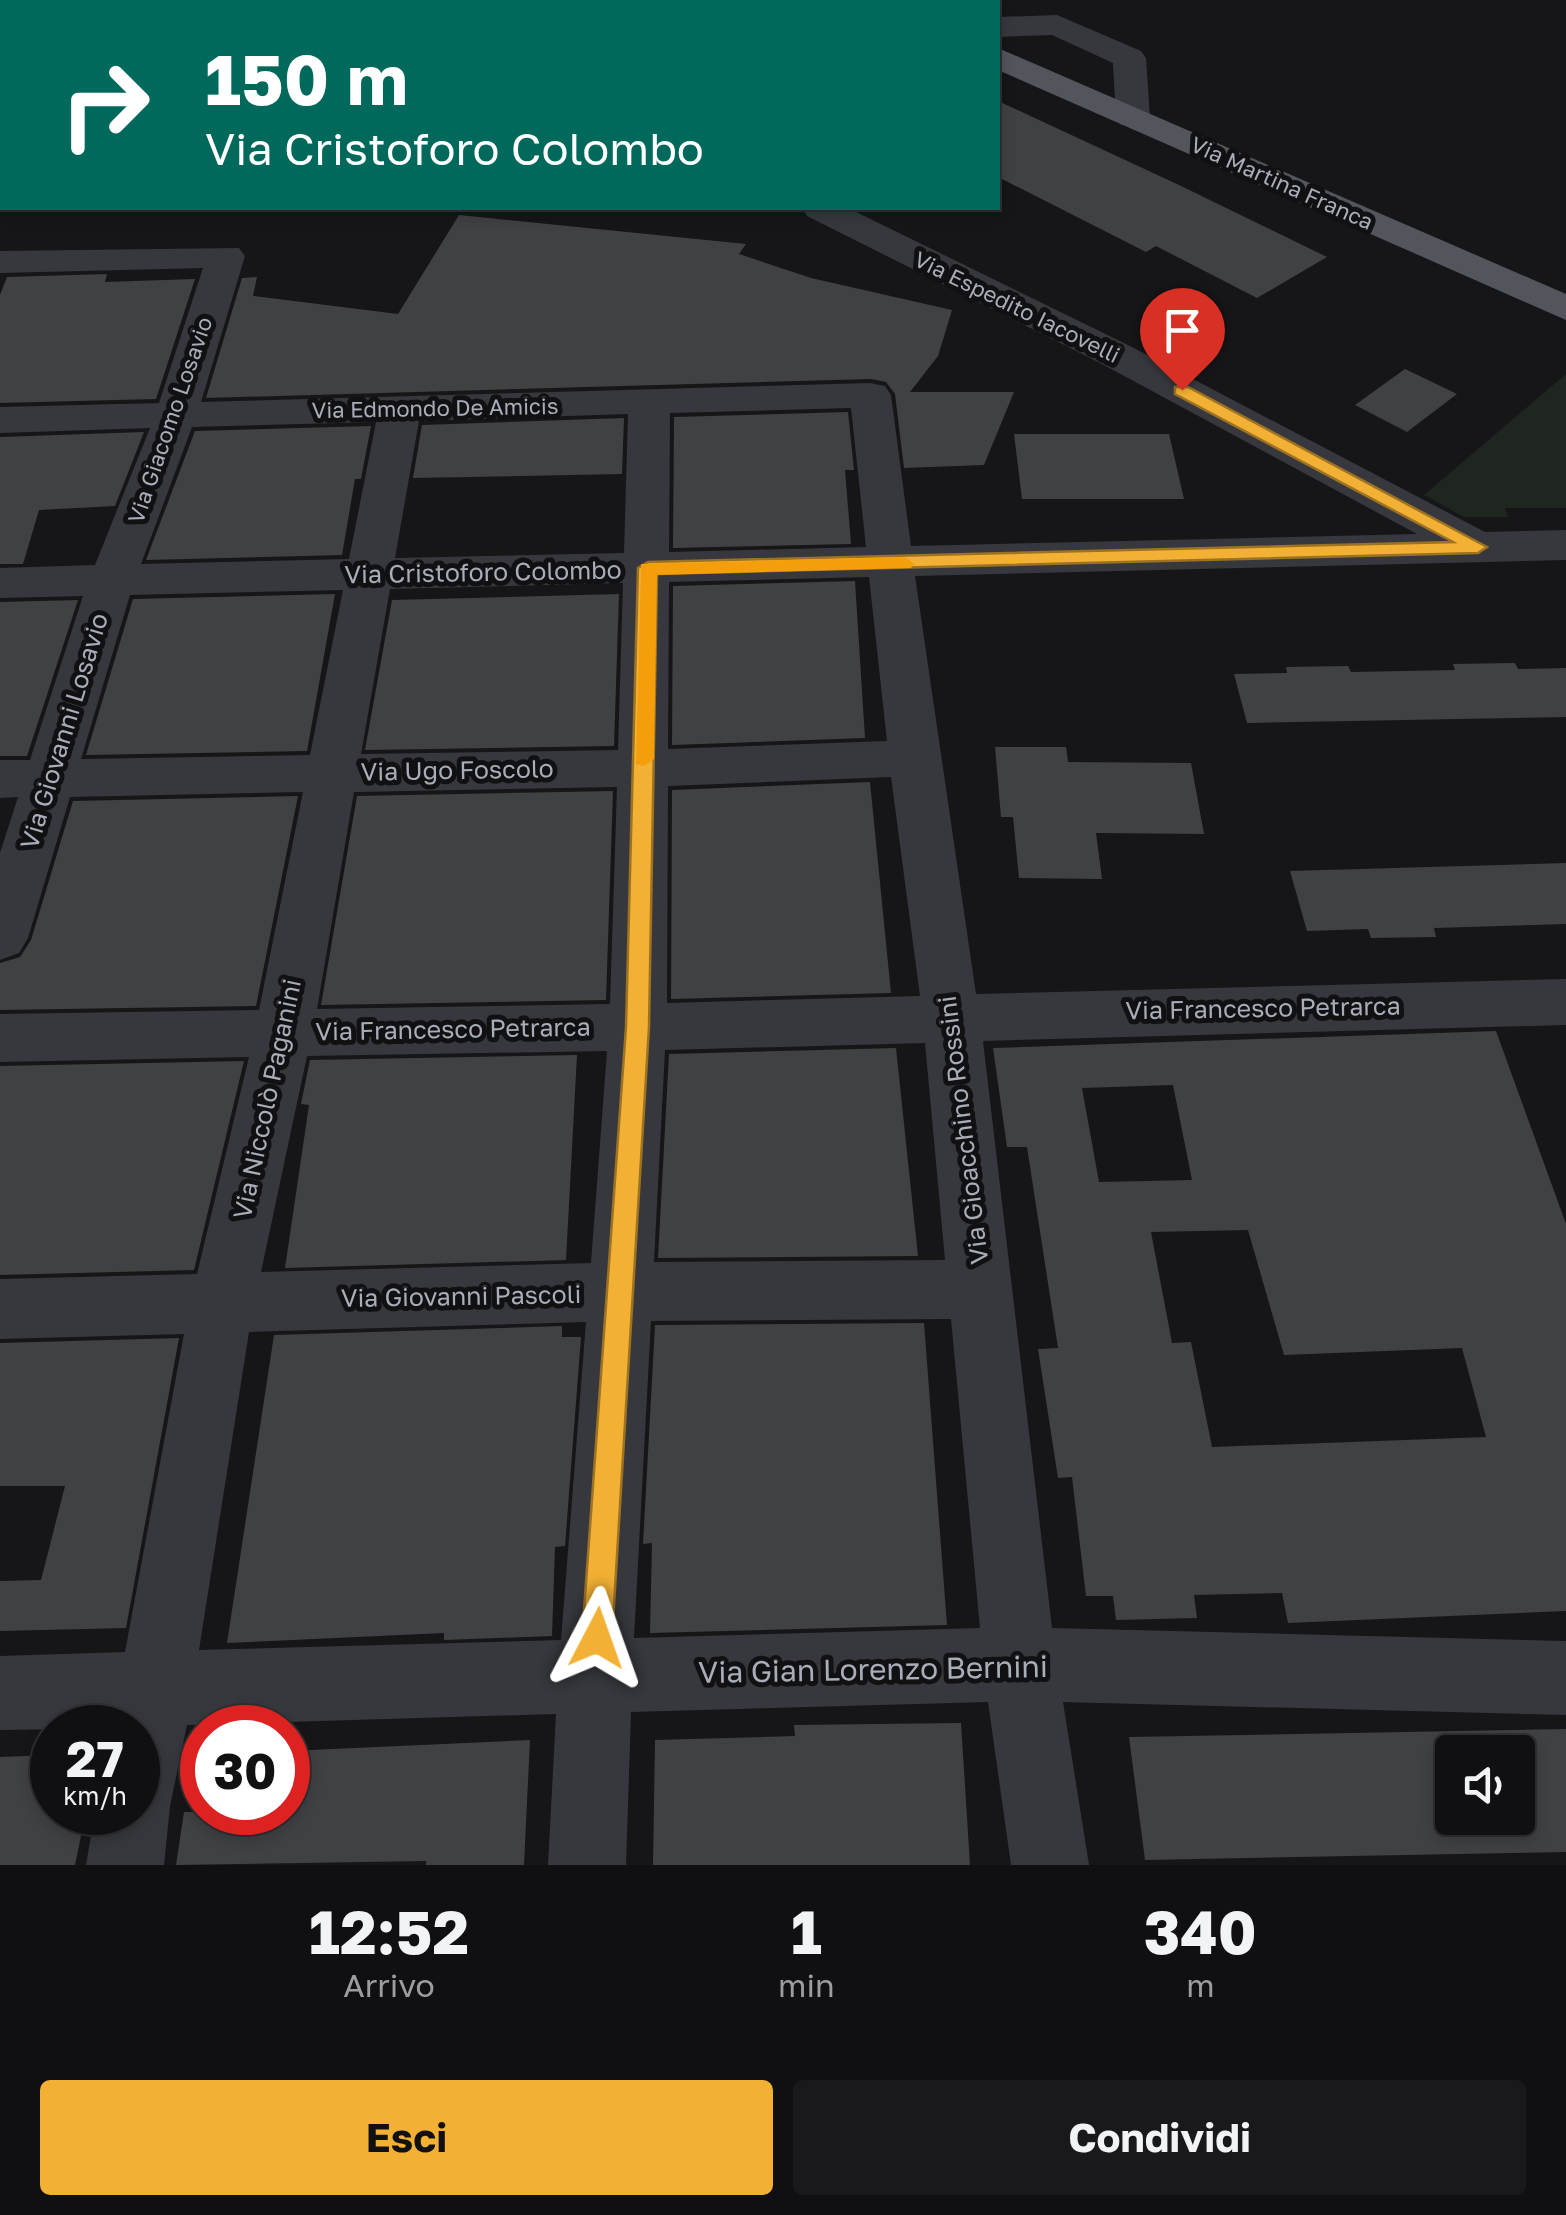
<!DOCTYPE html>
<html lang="it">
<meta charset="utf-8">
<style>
:root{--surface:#101012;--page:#19191b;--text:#f1f3f6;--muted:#9c9d9f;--line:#303032;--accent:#f2b134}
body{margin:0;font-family:"Golos Text",sans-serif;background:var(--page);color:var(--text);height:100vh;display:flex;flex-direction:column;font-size:38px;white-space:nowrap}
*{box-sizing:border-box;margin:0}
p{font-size:32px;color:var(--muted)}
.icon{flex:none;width:55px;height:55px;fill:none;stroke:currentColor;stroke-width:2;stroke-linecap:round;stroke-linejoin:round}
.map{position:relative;height:1865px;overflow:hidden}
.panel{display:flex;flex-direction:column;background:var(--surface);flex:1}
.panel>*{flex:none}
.top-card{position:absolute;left:0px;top:0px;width:1000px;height:210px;box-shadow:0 5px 15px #0003,0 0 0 2px var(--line);background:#00695c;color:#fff;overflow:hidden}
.controls{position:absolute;left:1435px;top:1735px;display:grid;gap:20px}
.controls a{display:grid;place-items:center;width:100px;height:100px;border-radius:10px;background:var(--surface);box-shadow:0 5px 15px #0003,0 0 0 2px var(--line);font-size:50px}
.speed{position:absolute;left:30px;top:1705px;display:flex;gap:20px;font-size:50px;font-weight:700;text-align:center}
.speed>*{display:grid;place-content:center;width:130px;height:130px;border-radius:50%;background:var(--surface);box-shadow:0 5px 15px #0003,0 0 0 2px var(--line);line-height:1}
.speed small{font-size:25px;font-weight:400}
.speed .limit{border:15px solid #d22;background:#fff;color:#111}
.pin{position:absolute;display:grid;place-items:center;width:85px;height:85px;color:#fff;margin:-102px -42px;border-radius:50% 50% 50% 0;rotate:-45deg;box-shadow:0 0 10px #0007}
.pin .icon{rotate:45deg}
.me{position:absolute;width:110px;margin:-55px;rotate:4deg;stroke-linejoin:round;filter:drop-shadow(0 0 8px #0008)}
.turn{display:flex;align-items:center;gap:35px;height:210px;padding:0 40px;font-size:45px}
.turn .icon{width:130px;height:130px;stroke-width:2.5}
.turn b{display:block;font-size:70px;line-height:85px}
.eta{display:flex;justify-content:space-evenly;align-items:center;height:170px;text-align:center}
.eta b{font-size:60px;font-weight:700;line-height:70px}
.button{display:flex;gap:20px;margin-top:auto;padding:20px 40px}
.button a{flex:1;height:115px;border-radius:10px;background:var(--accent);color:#111;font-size:40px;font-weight:700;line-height:115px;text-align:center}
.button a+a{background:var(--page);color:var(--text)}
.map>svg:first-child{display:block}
.green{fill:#1e261f}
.building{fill:#404145;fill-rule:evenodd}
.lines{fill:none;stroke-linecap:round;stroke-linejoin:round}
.minor{fill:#37383d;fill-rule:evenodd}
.major{fill:#53555c;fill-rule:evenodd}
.route{fill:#f2b134;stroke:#9d7322;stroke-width:2.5}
.slow{fill:#f59e0b}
.labels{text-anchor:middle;stroke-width:10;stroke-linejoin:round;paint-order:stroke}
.far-street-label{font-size:22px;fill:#a8adb8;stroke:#111113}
.street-label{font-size:25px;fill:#a8adb8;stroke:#111113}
.near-street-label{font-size:30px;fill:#a8adb8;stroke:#111113}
</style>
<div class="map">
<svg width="1566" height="1865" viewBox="0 0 1566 1865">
<rect width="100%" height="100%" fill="#161618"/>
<path class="green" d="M1566 374V508H1505L1508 517H1464L1424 495Z"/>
<path class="building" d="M998 101 1179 185 1327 257 1257 298 1156 246 1146 252 998 177Z
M459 215 746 244 739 254 811 278 952 310 938 356 910 392H1014L984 465 904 468 895 394 886 382 871 379 206 398 242 278 257 277 253 296 398 314Z
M107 274 105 282 195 279 156 399 0 403V295L7 277Z
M1405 369 1457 394 1407 432 1355 405Z
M848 412 854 470H845L851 544 673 548 674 417Z
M624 418 622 474 413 478 422 425Z
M371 426 361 479H355L342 555 146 560 195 431Z
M144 432 115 506 39 510 23 564H0V437Z
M1014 434H1169L1184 499H1022Z
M855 581 865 738 672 745 673 586Z
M335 594 307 751 86 755 133 599Z
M619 594 614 746 365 750 392 600Z
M78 600 27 756H0V602Z
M1515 663 1518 669 1566 668V717L1247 723 1234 674 1287 673 1286 667 1348 666 1351 672 1455 670 1453 664Z
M995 747H1066L1068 762 1191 763 1204 834 1096 833 1102 879 1019 878 1013 817H1001Z
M870 782 891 993 671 999 672 790Z
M613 791 606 1000 321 1005 357 796Z
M298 796 256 1006 0 1010V963L20 957 31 940 73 801Z
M1566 863V924L1434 928 1436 937 1371 938 1368 929 1307 931 1290 871Z
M1496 1031 1566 1224V1611L1288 1623 1282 1593 1194 1595 1197 1618 1116 1620 1113 1596H1086L1072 1477 1058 1478 1038 1349 1058 1348 1027 1147H1007L993 1048ZM1173 1085 1192 1180 1099 1182 1082 1088ZM1248 1230 1284 1355 1462 1348 1486 1437 1212 1447 1191 1342 1172 1343 1151 1232Z
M896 1048 918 1256 658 1258 669 1054Z
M577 1055 566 1260 285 1268 309 1105 301 1104 310 1060Z
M244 1061 194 1270 0 1275V1066Z
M924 1323 947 1625 650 1633 652 1543 643 1544 655 1325Z
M562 1326V1337H581L565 1546 555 1547 552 1636 444 1640V1633L227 1643 274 1335Z
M179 1338 126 1628 0 1631V1581L41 1580 65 1486H0V1343Z
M961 1723 970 1865H653L655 1740 795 1736 794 1725Z
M1566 1729V1852L1145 1860 1129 1737ZM1452 1752H1518V1818H1452Z
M530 1740 524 1865H426V1861L176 1865 184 1812H288V1751Z
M52 1755V1812H86L75 1865H0V1757Z"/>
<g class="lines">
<path class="minor" d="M1057 15 1141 51 1146 58 1150 118 1145 125H1121L1116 118 1113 63 1052 35 998 37V17Z
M0 49H2V69H0Z
M802 208H848L1130 346 1485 532 1566 530V560L915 576 976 994 1566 979V1025L983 1041 1052 1628 1566 1641V1715L1063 1702 1089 1865H1011L988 1702 631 1712 626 1865H548L556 1714 187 1725 170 1806 164 1865H86L95 1812H138V1728L0 1730V1656L125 1652 184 1334 0 1339V1279L197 1274 249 1057 0 1062V1014L259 1010 303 792 70 797 28 938 19 953 0 960V853L18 797 0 798V760H30L83 596 0 598V568L95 565 150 428 0 433V407L159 403 203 268 0 273V251L239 248 245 256 201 402 870 383 885 386 891 395 911 546 1417 534 1102 364 807 216ZM851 408 866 547 669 552 670 413ZM628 414 624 553 395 558 419 421ZM376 422 349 559 141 564 192 427ZM869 577 887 741 668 749 669 582ZM623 583 618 750 361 754 390 589ZM343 590 310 755 81 759 130 595ZM891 777 920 996 667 1003 668 786ZM617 787 610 1004 317 1009 354 792ZM925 1043 945 1260 654 1262 665 1050ZM607 1051 591 1263 261 1272 307 1056ZM951 1319 980 1628 634 1638 651 1321ZM586 1322 561 1640 199 1650 249 1332Z"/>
<path class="major" d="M853 0H888L890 2H855Z
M998 48 1566 294V320L998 70Z"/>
</g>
<path class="route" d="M1175 387H1188L1487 547 1478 553 657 574 649 1027 612 1638 608 1649 597 1653 587 1649 582 1638 626 1027 638 568 648 562 1453 542 1175 394Z"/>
<path class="slow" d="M905 557 914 564 911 568 657 575 654 759 644 766 636 764 641 564Z"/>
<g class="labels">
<g class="far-street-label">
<text transform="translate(1282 183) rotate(24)" y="8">Via Martina Franca</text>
<text transform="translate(1017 307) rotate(26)" y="8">Via Espedito Iacovelli</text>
<text transform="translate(435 408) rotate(-1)" y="8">Via Edmondo De Amicis</text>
<text transform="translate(170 420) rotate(-71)" y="8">Via Giacomo Losavio</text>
</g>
<g class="street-label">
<text transform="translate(483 572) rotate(-1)" y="9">Via Cristoforo Colombo</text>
<text transform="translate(64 731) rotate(-73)" y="9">Via Giovanni Losavio</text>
<text transform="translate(457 770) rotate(-1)" y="9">Via Ugo Foscolo</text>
<text transform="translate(1263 1008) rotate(-1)" y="9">Via Francesco Petrarca</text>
<text transform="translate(453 1029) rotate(-1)" y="9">Via Francesco Petrarca</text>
<text transform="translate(267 1099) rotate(-78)" y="9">Via Niccolò Paganini</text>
<text transform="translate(963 1130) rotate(-97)" y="9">Via Gioacchino Rossini</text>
<text transform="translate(461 1296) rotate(-1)" y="9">Via Giovanni Pascoli</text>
</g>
<g class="near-street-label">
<text transform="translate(873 1670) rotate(-1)" y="10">Via Gian Lorenzo Bernini</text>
</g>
</g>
</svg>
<div class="controls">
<a><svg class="icon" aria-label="sound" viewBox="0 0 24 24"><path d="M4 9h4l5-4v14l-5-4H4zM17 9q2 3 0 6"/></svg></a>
</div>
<div class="speed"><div>27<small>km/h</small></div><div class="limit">30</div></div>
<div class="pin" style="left:1182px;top:390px;background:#d93025"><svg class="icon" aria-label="arrive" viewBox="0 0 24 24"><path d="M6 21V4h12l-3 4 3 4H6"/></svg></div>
<svg class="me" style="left:597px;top:1638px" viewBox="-20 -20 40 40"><path d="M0-17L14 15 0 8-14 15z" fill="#f2b134" stroke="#fff" stroke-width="4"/></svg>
<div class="top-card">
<div class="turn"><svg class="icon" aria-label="right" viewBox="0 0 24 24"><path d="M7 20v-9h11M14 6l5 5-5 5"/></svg><div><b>150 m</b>Via Cristoforo Colombo</div></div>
</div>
</div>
<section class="panel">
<div class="eta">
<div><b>12:52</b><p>Arrivo</p></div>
<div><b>1</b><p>min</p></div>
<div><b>340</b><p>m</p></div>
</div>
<div class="button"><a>Esci</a><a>Condividi</a></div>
</section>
